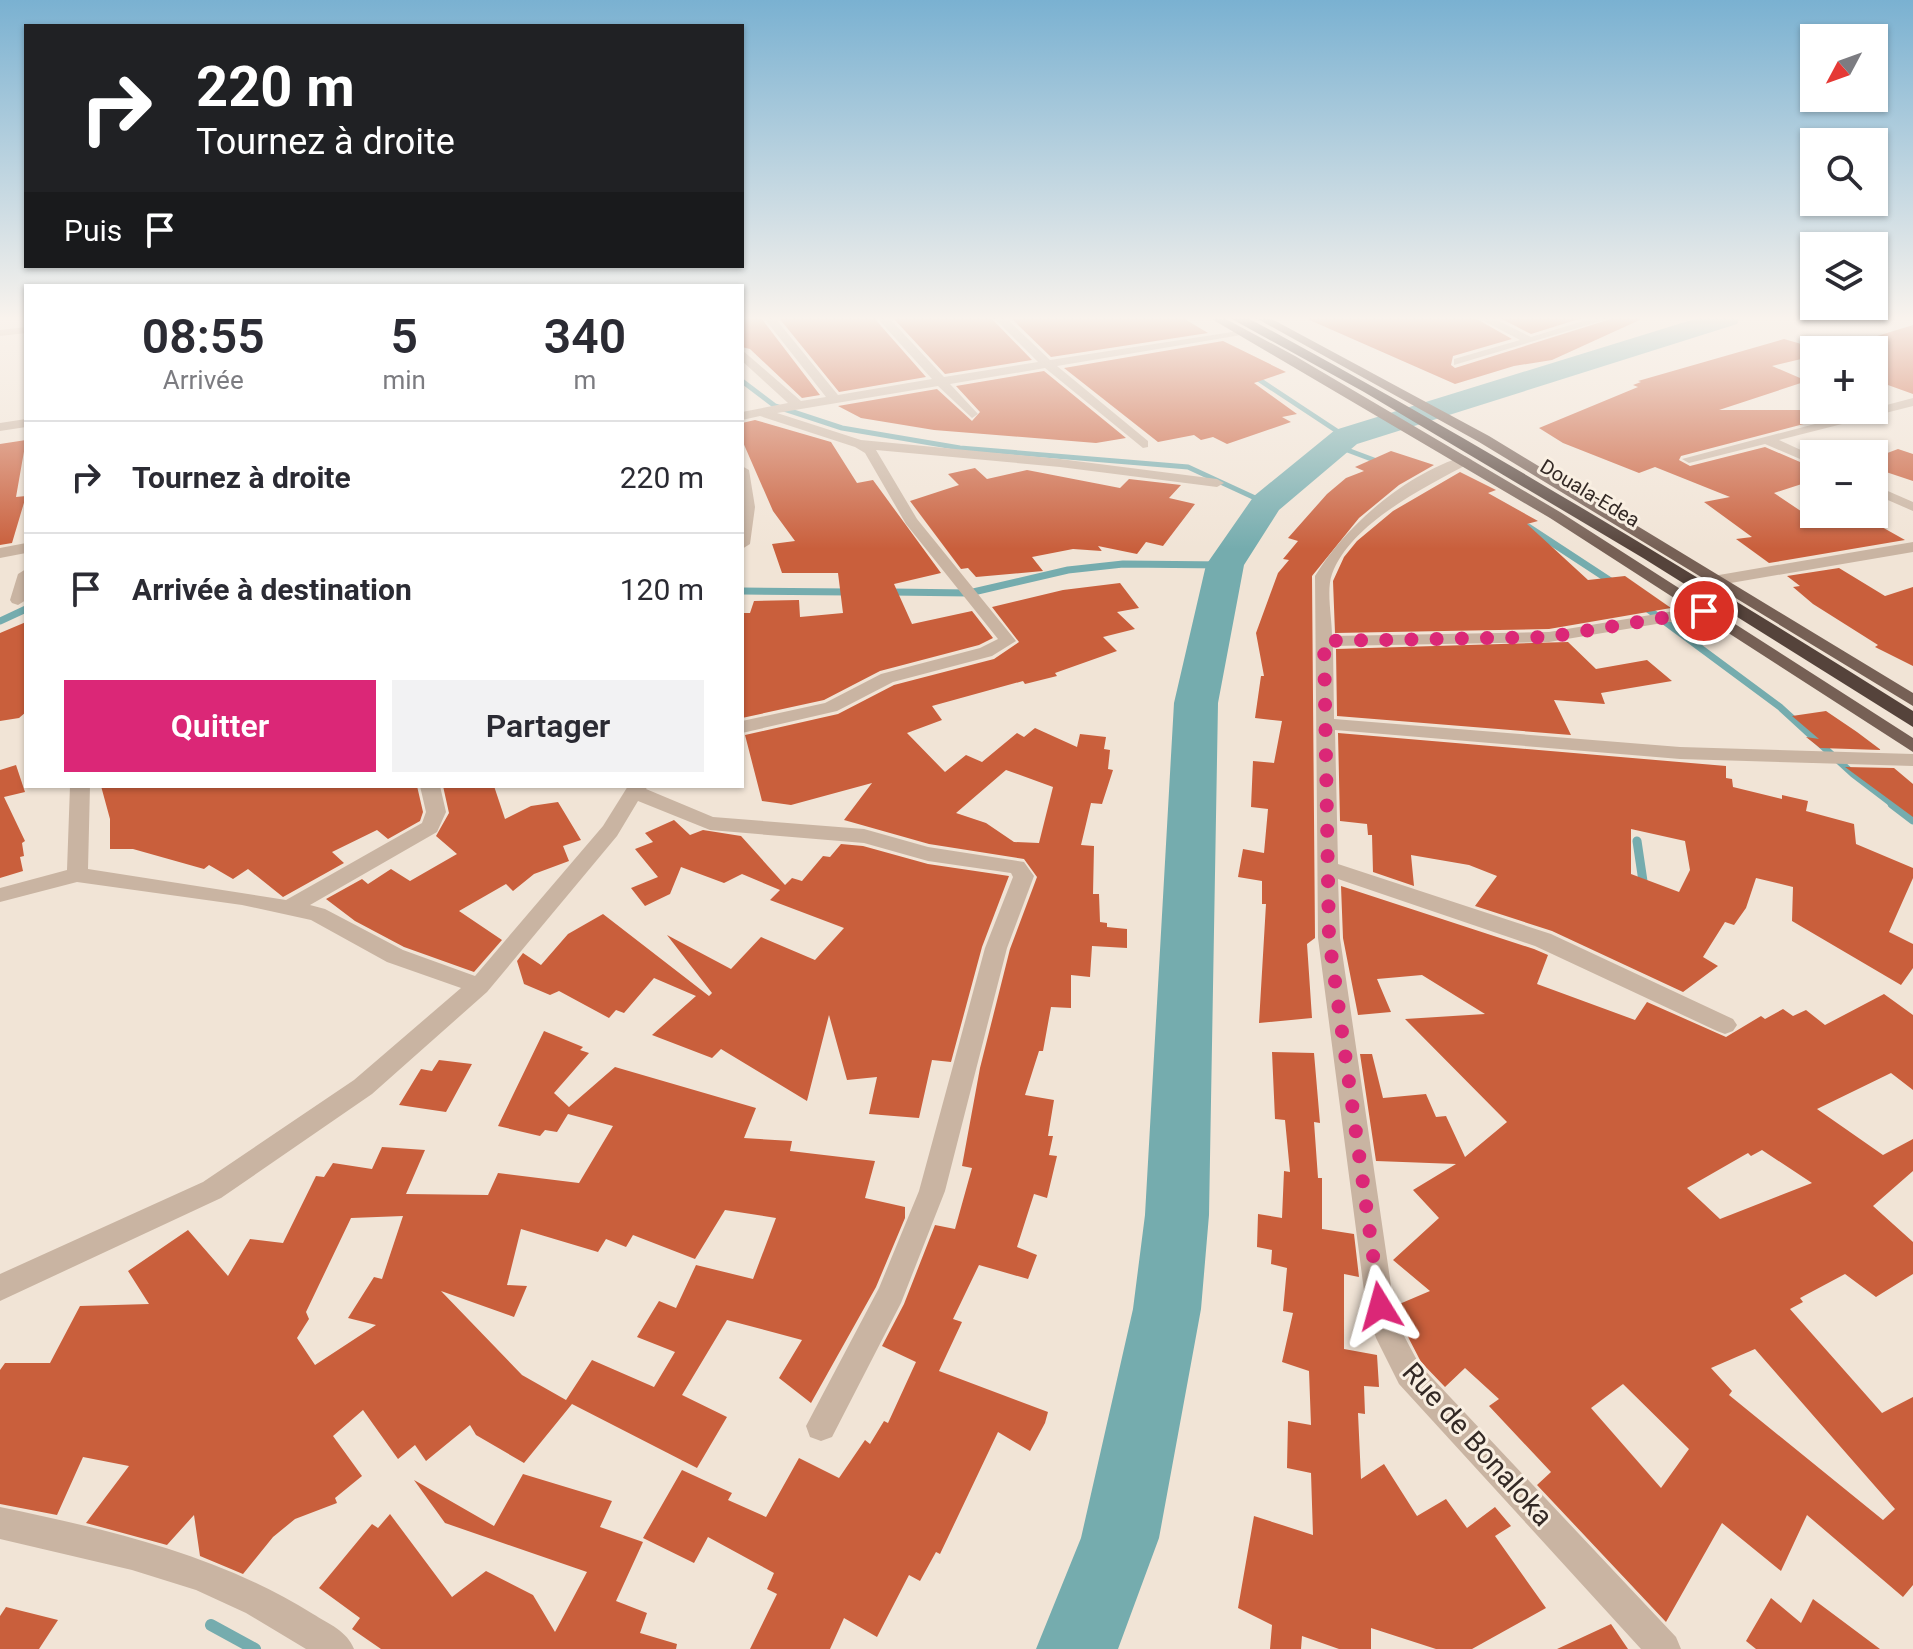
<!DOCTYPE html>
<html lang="fr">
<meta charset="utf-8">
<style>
:root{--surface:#fff;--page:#f2f2f3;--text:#2b2b33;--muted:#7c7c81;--line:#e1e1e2;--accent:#db2777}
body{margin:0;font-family:Roboto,sans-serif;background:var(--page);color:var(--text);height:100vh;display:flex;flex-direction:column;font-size:30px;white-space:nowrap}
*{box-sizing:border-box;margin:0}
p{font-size:26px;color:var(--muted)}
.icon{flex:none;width:44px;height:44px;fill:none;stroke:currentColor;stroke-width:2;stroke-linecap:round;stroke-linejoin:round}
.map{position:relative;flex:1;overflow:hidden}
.panel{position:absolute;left:24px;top:284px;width:720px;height:504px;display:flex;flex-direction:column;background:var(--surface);border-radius:0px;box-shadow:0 2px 6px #0004}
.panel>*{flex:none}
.banner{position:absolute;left:24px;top:24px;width:720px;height:244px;border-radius:0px;box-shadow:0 2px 6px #0004;background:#202124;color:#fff;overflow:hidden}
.needle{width:52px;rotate:229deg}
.controls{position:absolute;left:1800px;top:24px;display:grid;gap:16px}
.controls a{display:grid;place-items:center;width:88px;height:88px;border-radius:0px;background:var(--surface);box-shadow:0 2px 6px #0004;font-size:40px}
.pin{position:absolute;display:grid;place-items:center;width:68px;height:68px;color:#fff;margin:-34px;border:4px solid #fff;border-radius:50%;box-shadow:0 2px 8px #0007}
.me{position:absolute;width:88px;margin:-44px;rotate:352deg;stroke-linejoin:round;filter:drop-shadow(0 0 6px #0008)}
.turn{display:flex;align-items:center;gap:28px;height:168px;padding:0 40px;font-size:36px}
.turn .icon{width:104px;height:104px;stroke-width:2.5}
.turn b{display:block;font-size:56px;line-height:68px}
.then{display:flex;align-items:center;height:76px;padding:0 40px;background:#0003;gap:16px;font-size:30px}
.eta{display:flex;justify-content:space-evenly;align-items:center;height:136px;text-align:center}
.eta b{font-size:48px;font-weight:600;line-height:56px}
.button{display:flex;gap:16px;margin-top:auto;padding:16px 40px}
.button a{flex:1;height:92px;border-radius:0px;background:var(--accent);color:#fff;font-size:32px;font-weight:600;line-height:92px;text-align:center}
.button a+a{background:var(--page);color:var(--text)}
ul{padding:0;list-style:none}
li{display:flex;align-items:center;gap:24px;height:112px;padding:0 40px;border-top:2px solid var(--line)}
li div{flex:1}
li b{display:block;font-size:30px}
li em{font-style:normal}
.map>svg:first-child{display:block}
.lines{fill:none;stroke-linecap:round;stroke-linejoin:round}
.stream-far3{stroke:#75acae;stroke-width:5}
.stream-far2{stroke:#75acae;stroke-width:7}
.stream-far1{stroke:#75acae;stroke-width:9}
.stream{stroke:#75acae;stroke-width:12}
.river{fill:#75acae;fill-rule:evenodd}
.building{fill:#c95f3c;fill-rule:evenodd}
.street{fill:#c9b4a2;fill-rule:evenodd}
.primary{fill:#766055;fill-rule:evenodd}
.highway{fill:#55433b;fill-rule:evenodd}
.route{stroke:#db2777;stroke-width:14;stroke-dasharray:0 25.2}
.labels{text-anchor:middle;stroke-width:6;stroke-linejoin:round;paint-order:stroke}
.far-street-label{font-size:20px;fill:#332925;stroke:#f9efe2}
.near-street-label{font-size:28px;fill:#332925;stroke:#f9efe2}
</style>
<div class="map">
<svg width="1913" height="1649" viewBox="0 0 1913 1649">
<rect width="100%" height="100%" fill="#f1e4d6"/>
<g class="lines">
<path class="stream-far3" d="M1252 375 1346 437
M742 381 775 406 842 428 960 448 1188 467 1266 503
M1334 445 1382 463
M1523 524 1531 529"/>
<path class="stream-far2" d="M1528 527 1615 584
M742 591 849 592
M891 592 969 593 1068 570 1123 564 1225 565
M1645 607 1780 707 1853 774 1895 806
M0 621 26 609"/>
<path class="stream-far1" d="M1892 804 1913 820
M1637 841 1644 888"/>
<path class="stream" d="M211 1625 255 1649"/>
<path class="river" d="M1698 318H1740L1737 324 1357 444 1279 510 1244 565 1218 703 1209 1215 1201 1309 1159 1538 1118 1649H1036L1081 1538 1133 1309 1145 1215 1174 703 1206 565 1254 496 1335 430Z"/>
</g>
<path class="building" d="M742 318H761L820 395 802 398 750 349 742 347Z
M779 318H874L926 377 839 392Z
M893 318H991L1032 360 945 374Z
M1011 318H1183L1208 333 1051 357Z
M1305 318H1475L1512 339 1453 356 1451 365 1455 368 1614 318H1644L1552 360 1514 366 1455 384Z
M1500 318H1582L1531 334Z
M1913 325V394L1874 380V337Z
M1784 339 1822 350H1814V356L1772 366 1807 381 1719 410H1837L1838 415 1681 456 1679 460 1690 466 1765 447 1814 468V480L1774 493 1826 528 1873 522 1905 540 1769 563 1736 539 1752 537 1704 502 1730 497 1655 467 1639 473 1563 443 1539 428 1638 387 1633 385 1641 382 1638 381Z
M1223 341 1286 372 1254 383 1297 414 1282 417 1291 422 1227 444 1213 437 1201 440 1194 435 1158 442 1064 368Z
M1044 371 1126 438 1096 443 934 430 861 418 838 406 937 389 972 421 980 412 956 386Z
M755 420 831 442 857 483 873 480 941 573 894 584 912 624 972 611 993 638 979 645 880 671 824 700 742 718V613H750L754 601 799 600 800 617 843 613 838 573H782L772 544 795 541 773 511 742 440V423Z
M26 440 16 497 26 496 12 543 0 545V444Z
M1898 449 1913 454V481L1874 468V458Z
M1391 451 1434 465 1399 485 1359 518 1312 576 1315 938 1307 944 1312 1018 1259 1023 1266 904H1262V881L1238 877 1243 849 1264 853 1268 809 1251 807 1253 761 1274 763 1282 721 1255 718 1261 676H1264L1256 633 1278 573 1289 560 1283 559 1298 541 1288 538 1327 494 1346 478 1364 471 1355 467Z
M975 468 987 479 1027 470 1120 488 1129 479 1181 485 1169 498 1195 504 1163 546 1146 542 1137 554 1098 546 1102 551 1073 549 1032 557 1043 571 976 577 968 568 961 569 910 501 959 485 948 474Z
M1460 472 1496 490 1488 493 1538 521 1527 524 1588 580 1625 576 1671 608 1549 629 1335 633 1333 581 1344 557 1357 541 1393 511Z
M1839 568 1885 596 1913 587V666L1875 647 1878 645 1813 604 1793 587 1800 586 1787 576Z
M1120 583 1139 608 1117 612 1135 629 1103 637 1117 651 1055 673 1057 676 1025 684 1023 681 932 706 942 720 907 733 945 772 966 755 982 762 1017 733 1024 737 1035 728 1077 747 1080 734 1106 737 1104 749 1110 750 1108 769 1113 770 1102 804 1091 803 1081 845 1094 846 1093 894H1099L1100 922 1107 923V927L1127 929V948L1092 946 1090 977 1071 975V1008L1051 1007 1043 1051H1039L1025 1095 1054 1100 1048 1136H1053L1049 1155 1057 1156 1047 1198 1034 1194 1017 1247 1037 1255 1028 1279 979 1265 953 1319 962 1322 939 1371 1048 1412 1045 1423 1030 1451 998 1432 940 1554 936 1552 920 1581 909 1575 877 1637 844 1618 830 1649H750L777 1594 767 1589 774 1573 708 1537 694 1563 643 1538 682 1470 732 1493 728 1500 766 1517 799 1458 839 1478 865 1440 870 1444 884 1421 888 1423 916 1362 882 1346 904 1304 935 1225 955 1229 972 1168 962 1166 980 1068 1010 949 1037 877 1024 859 929 844 844 820 872 783 791 805 762 801 745 735 838 714 894 685 994 659 1019 642 992 607 1063 590ZM1006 770 1053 787 1039 843 1014 842 986 823 956 813Z
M26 622V712L19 718 0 721V633Z
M1568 642 1596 669 1647 660 1672 681 1601 693 1605 704 1554 700 1571 735 1337 716 1336 649Z
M1826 711 1857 732 1881 750 1820 748 1806 737 1819 739 1792 716Z
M1338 733 1726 766V778L1732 779 1733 787 1782 799V795L1808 801 1806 811 1854 824 1856 844 1913 868V878L1889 932 1913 944V968L1901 985 1792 921 1793 887 1756 878 1746 908 1734 925 1725 922 1703 957 1718 966 1683 992 1552 931 1475 906 1497 876 1469 865 1411 855 1414 886 1373 872 1372 835H1368L1367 824 1340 821ZM1631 829 1685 841 1690 870 1679 892 1631 874Z
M16 765 25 792 4 797 25 841 22 843 24 856 20 857 23 871 0 878V770Z
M1845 767 1894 768 1913 784V817Z
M101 786H417L423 812 420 821 388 839 377 830 332 852 344 863 283 897 248 869 233 879 209 865 204 869 133 849H110V819Z
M443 786H494L505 819 531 806 558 802 581 840 563 846 569 861 534 874 513 891 506 884 459 911 502 940 474 972 404 947 355 921 326 899 362 879 368 884 391 869 410 881 457 854 436 836 449 813Z
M674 820 690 835 703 830 741 836 785 885 792 878 802 881 823 856 830 857 841 844 863 846 928 864 1009 876 982 947 951 1062 932 1060 919 1118 869 1114 877 1077 847 1080 829 1015 807 1101 721 1049 712 1058 652 1035 696 996 654 978 624 1013 616 1010 609 1018 559 991 550 995 524 984 517 961 523 953 541 965 568 934 603 914 709 996 712 993 667 935 731 969 761 937 815 960 844 928 770 900 780 890 742 874 724 883 681 867 670 894 645 906 631 888 658 877 635 849 653 842 645 833Z
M1341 886 1534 949 1548 955 1537 984 1635 1020 1647 1002 1726 1037 1761 1016 1765 1019 1783 1009 1793 1016 1806 1010 1825 1025 1884 994 1913 1015V1090L1891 1073 1817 1109 1883 1155 1913 1139V1171L1873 1206 1913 1242V1274L1876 1297 1845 1274 1800 1298 1803 1302 1790 1309 1882 1413 1913 1397V1585L1903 1597 1807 1515 1781 1571 1722 1523 1666 1622 1537 1485 1551 1472 1489 1406 1499 1399 1465 1368 1445 1387 1421 1362 1406 1333 1397 1305 1430 1291 1393 1260 1439 1218 1413 1190 1456 1164 1376 1161 1360 1054H1372L1383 1098 1426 1094 1436 1117 1446 1116 1465 1157 1507 1122 1405 1019 1485 1014 1422 975 1377 979 1391 1012 1358 1015 1343 938ZM1762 1150 1812 1183 1720 1219 1687 1188 1748 1153 1751 1156ZM1755 1349 1895 1509 1883 1520 1729 1395 1732 1391 1711 1368ZM1623 1384 1689 1449 1661 1488 1591 1408Z
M544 1031 583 1047 580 1050 589 1053 554 1093 569 1107 615 1067 756 1108 744 1138 792 1141 790 1151 875 1161 865 1198 905 1207V1218L876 1287 811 1403 779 1378 802 1340 727 1320 682 1395 727 1417 697 1468 572 1404 524 1463 476 1435 470 1425 426 1461 415 1445 398 1459 363 1410 333 1436 362 1476 335 1498 337 1503 295 1519 273 1537 243 1574 200 1556 194 1515 167 1545 86 1523 129 1466 83 1457 57 1515 0 1504V1370L5 1363H50L80 1306 149 1304 128 1271 188 1230 228 1276 250 1239 283 1243 316 1176 324 1177 333 1163 372 1169 382 1147 425 1150 406 1194 488 1195 498 1173 579 1183 613 1126 568 1114 557 1132 545 1130 540 1136 498 1126ZM725 1210 776 1218 753 1279 696 1265 676 1308 659 1301 637 1337 675 1352 654 1387 592 1360 566 1400 522 1375 441 1291 514 1317 527 1286 507 1285 521 1229 598 1252 606 1239 626 1247 633 1235 695 1259ZM403 1216 382 1279 374 1277 348 1318 376 1325 315 1365 297 1338 309 1319 306 1312 351 1218Z
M1272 1052 1314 1053 1320 1123 1314 1122 1318 1178H1322V1229L1354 1234 1359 1277 1344 1274V1349L1377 1355 1379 1387 1364 1386 1365 1414 1358 1413 1361 1479 1384 1464 1417 1516 1446 1499 1467 1528 1495 1507 1511 1526 1495 1536 1546 1608 1472 1649H1436L1371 1628V1649H1339L1302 1636 1301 1649H1270L1272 1625 1238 1608 1254 1516 1313 1535 1311 1473 1287 1468 1288 1421 1311 1425 1309 1371 1282 1362 1293 1313 1283 1311 1287 1268 1271 1264 1272 1250 1257 1247 1258 1214 1282 1218 1284 1171 1290 1172 1285 1120 1275 1119Z
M439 1060 472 1064 446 1112 399 1105 421 1069 432 1071Z
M523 1474 612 1501 600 1527 643 1542 616 1601 647 1613 640 1633 677 1644 676 1649H381L352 1629 360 1618 319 1588 372 1524 378 1528 390 1514 452 1597 486 1571 533 1595 555 1632 587 1572 445 1523 414 1480 494 1526Z
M1771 1598 1801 1623 1813 1599 1880 1649H1756L1746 1641Z
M6 1607 58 1620 39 1649H0V1616Z
M1611 1624 1628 1649H1557Z"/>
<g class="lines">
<path class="street" d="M764 318H775L838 395 932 379 877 318H889L944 377 1038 362 994 318H1006L1050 360 1245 330 1247 332 1241 335 1057 366 1148 441V447L1143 448 1045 368 950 384 978 414 972 418 938 386 777 413 861 440 1060 459 1217 479 1224 483 1217 487 1060 467 876 450 917 519 1016 641 992 656 893 682 837 711 742 733V721L825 703 881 674 980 648 998 639 906 524 865 453 855 447 760 416 742 420V412L788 403 742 361V350L801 401 826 397Z
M1478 318H1493L1531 337 1593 318H1611L1454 365V359L1520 340Z
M26 327V333L0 336V330Z
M1913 398V406L1779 440 1814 456V465L1765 444 1689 463 1682 459Z
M26 419V427L0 431V423Z
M1465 456 1472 460 1470 463C1425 487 1351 523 1332 574 1326 590 1332 618 1332 636L1549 632 1704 606 1712 611 1704 616 1549 642 1333 646 1334 719 1680 747 1913 754V766L1680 759 1335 730 1338 864 1551 934 1733 1019 1737 1025 1733 1031 1725 1034 1717 1031 1535 946 1338 879 1340 938 1394 1306 1403 1334 1419 1364 1676 1637 1681 1649H1641L1399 1384 1376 1338 1366 1306 1318 938 1315 576C1346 525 1407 473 1465 456Z
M742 466 749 470 755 507 750 544 742 549Z
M1874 485 1913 502V511L1874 494Z
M1913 542V552L1719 585 1711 580 1719 575Z
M26 543V553L0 558V548Z
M26 569V600L18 605 12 603 10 600 18 574Z
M70 786H90L88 869 286 900 422 823 426 812 420 786H440L446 812 437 832 310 905 325 909 403 950 475 976 603 826 628 786H648L646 789 713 817 864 829 928 847 1024 862 1034 876 1007 948 945 1191 901 1303 832 1437 821 1441 810 1437 806 1426 879 1288 919 1191 985 948 1013 877 1011 873 928 861 864 843 710 830 638 801 617 836 487 992 372 1094 221 1198 0 1301V1274L203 1182 354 1080 461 988 387 962 311 920 242 905 77 882 0 902V888L67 870Z
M0 1507C109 1530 217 1554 313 1614 329 1624 347 1631 354 1649H306L246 1613 196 1590 132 1570 0 1539Z"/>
<path class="primary" d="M1210 318H1224L1295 356 1560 512 1913 738V752L1550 518Z
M1256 318H1270L1489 436 1913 693V706L1479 442Z"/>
<path class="highway" d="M1230 318H1248C1475 440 1694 574 1913 711V727L1643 558 1364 392Z"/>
</g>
<linearGradient id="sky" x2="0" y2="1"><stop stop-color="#7ab1d1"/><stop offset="0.58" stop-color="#f9f3ed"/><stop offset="1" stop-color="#f9f3ed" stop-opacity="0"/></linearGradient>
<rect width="1913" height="549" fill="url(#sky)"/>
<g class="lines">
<path class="route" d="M1380 1306 1329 938 1324 641 1549 637 1704 611"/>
</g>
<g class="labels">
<g class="far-street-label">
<text transform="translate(1590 493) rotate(31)" y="7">Douala-Edea</text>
</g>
<g class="near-street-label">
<text transform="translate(1478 1444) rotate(48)" y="10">Rue de Bonaloka</text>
</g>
</g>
</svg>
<div class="controls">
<a><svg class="needle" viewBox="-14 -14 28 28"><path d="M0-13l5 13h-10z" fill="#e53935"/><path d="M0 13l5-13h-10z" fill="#7c7c81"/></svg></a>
<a><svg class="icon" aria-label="search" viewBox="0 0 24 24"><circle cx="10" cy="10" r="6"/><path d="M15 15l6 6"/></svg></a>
<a><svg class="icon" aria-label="layers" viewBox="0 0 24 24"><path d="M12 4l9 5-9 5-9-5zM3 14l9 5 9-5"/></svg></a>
<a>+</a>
<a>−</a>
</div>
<div class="pin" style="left:1704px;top:611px;background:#d93025"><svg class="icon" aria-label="arrive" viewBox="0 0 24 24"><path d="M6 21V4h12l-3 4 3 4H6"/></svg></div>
<svg class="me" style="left:1380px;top:1306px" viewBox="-20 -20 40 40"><path d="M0-17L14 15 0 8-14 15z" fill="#db2777" stroke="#fff" stroke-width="4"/></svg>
<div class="banner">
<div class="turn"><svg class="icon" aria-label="right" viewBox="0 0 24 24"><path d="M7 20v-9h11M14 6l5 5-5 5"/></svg><div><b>220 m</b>Tournez à droite</div></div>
<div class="then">Puis<svg class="icon" aria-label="arrive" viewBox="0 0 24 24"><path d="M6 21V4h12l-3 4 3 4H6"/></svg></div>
</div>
<section class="panel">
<div class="eta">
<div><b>08:55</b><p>Arrivée</p></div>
<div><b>5</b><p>min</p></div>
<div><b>340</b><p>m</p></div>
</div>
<ul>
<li><svg class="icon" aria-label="right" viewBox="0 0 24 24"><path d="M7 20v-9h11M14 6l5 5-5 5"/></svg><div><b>Tournez à droite</b></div><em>220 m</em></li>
<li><svg class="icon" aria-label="arrive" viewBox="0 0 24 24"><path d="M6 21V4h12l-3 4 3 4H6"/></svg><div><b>Arrivée à destination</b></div><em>120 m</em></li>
</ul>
<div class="button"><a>Quitter</a><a>Partager</a></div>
</section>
</div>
